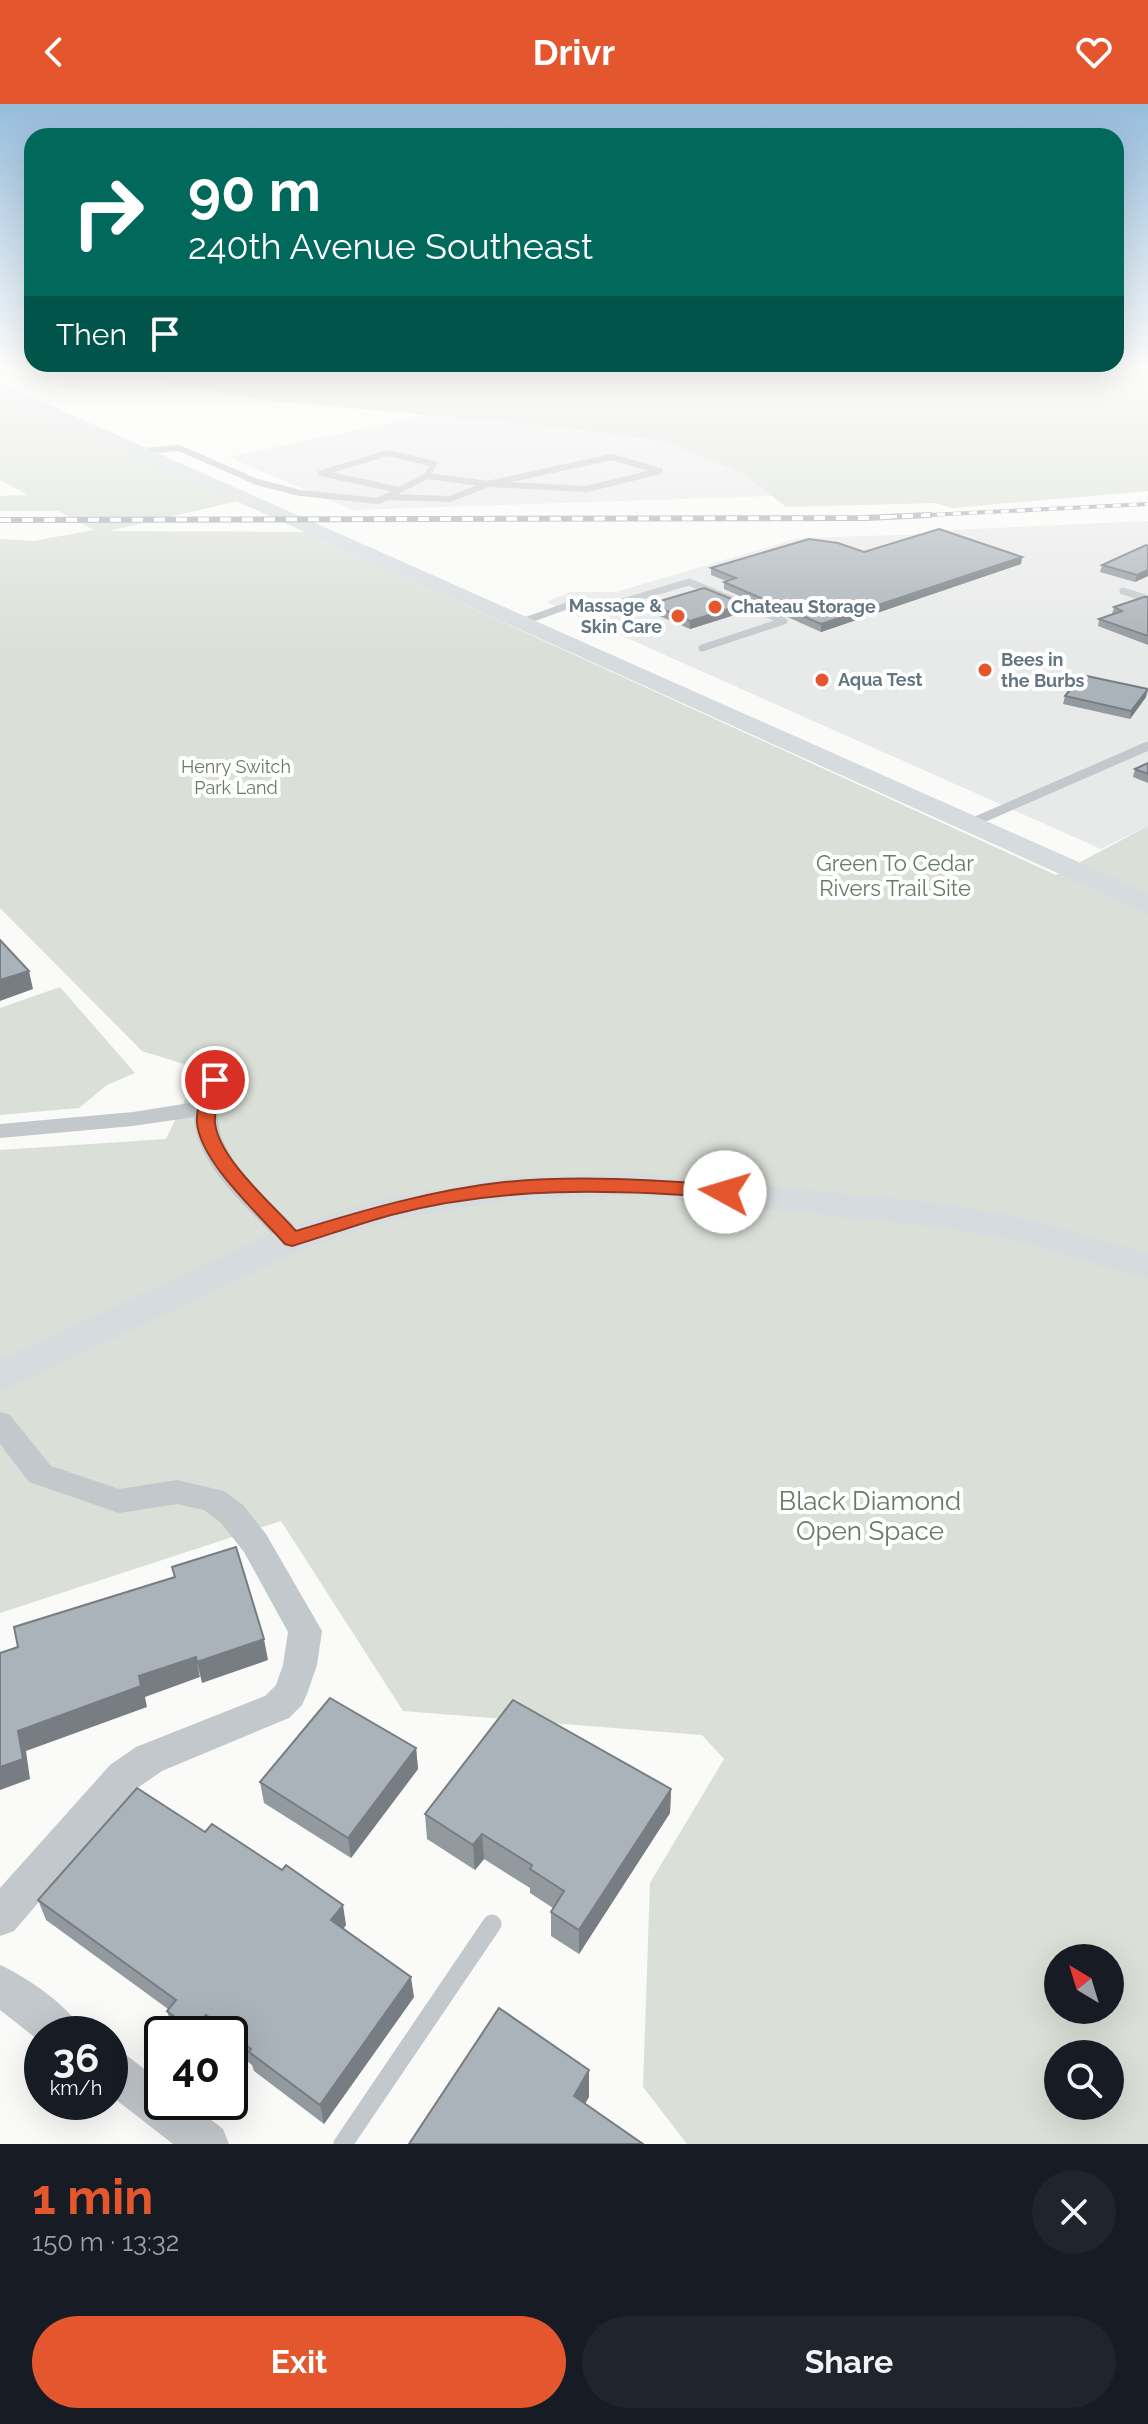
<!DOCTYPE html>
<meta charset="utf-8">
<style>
:root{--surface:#171b24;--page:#20242c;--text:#f1f3f6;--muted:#9ea1a6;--accent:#e4572e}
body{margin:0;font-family:Raleway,sans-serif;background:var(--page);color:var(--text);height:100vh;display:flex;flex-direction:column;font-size:30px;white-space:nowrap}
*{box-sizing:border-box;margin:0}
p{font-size:26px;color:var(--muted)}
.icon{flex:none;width:44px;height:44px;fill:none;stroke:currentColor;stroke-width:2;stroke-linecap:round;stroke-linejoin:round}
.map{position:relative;height:2040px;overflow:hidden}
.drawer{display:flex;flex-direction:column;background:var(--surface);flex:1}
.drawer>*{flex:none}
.guide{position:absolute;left:24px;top:24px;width:1100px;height:244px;border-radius:24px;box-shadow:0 8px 32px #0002;background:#00695c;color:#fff;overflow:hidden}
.needle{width:52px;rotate:322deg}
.fabs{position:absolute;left:1044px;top:1840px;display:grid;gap:16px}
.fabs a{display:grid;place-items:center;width:80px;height:80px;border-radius:50%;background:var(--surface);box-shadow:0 8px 32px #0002;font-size:40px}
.speed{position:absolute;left:24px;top:1912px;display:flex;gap:16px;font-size:40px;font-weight:700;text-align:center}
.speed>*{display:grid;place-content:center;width:104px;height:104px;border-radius:50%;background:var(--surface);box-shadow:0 8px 32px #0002;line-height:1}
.speed small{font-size:20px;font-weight:400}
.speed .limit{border:4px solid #111;border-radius:12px;background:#fff;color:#111}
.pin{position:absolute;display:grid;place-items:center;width:68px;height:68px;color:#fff;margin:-34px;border:4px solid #fff;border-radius:50%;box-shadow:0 2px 8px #0007}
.me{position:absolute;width:88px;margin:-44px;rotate:276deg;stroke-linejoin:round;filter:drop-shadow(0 0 6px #0008)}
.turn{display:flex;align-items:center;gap:28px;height:168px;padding:0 32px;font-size:36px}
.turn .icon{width:104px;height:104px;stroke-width:2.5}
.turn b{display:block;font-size:56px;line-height:68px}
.then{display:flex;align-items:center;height:76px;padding:0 32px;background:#0003;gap:16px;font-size:30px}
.round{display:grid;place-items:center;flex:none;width:84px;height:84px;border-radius:42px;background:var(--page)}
.headline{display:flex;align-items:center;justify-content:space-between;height:136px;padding:0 32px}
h1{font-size:48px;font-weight:700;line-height:60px;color:var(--accent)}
.cta{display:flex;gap:16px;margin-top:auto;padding:16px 32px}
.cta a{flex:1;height:92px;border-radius:48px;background:var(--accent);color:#fff;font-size:32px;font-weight:700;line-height:92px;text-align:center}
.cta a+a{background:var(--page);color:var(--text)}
header{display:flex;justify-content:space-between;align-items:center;height:104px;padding:0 32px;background:var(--accent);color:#fff;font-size:36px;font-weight:700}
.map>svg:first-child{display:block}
.built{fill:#e8e9e9}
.green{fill:#dadfd7;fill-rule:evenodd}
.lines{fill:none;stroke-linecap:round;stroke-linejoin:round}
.lane-far3{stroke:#c3c8cc;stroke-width:6}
.lane-far2{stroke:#c3c8cc;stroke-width:7}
.lane-far1{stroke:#c3c8cc;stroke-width:9}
.lane{stroke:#c3c8cc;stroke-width:19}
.street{fill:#c3c8cc;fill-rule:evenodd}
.secondary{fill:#d6dbdf;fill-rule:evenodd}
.primary{fill:#d6dbdf;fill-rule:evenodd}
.rail-far1-casing{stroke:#a2aab0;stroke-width:4}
.rail-casing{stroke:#a2aab0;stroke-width:6}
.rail-far1{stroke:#fff;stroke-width:3;stroke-dasharray:8;stroke-linecap:butt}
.rail{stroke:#fff;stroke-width:4;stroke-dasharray:11;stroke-linecap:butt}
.wall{fill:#929a9f}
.shaded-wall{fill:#777d82}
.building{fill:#aab3b9;stroke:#777d82;stroke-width:2}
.route{fill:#e4572e;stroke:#94391e;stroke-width:2}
.poi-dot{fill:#e4572e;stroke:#fff;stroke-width:3}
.labels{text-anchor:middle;stroke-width:8;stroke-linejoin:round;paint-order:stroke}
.far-poi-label{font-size:18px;font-weight:bold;fill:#657683;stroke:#fff;text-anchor:start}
.far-park-label{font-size:18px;fill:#687a64;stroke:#fff}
.park-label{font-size:22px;fill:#687a64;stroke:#fff}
.near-park-label{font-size:26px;fill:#687a64;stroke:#fff}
</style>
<header><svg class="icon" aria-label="back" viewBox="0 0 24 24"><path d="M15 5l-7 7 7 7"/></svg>Drivr<svg class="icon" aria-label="heart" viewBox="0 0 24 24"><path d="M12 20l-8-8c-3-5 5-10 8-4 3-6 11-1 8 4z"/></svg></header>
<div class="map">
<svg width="1148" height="2040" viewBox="0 0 1148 2040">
<rect width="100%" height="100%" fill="#fafaf8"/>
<path class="built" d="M555 284 833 390 352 406 229 353Z
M1148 417V722L1101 745 546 498 571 488H616L799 434 932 430 928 427Z"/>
<path class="green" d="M162 263H1148V387L952 404 935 399 786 403 743 369 662 337 554 322 270 297 150 276 151 265Z
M0 288 238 397 109 427 306 428 1056 771 1148 722V2040H687L643 1983 650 1779 724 1655 702 1631 403 1607 281 1417 0 1509V1046L166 1035 200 965 142 947 0 804V435L33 437 94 426 58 407H0V392L28 391 0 376ZM1058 1854H1110V1906H1058ZM1058 1950H1110V2002H1058Z
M60 883 135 969 107 981 79 1004 0 1011V904Z"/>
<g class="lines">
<path class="lane-far3" d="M143 347 179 344 257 378 300 389 378 397 427 372 488 380
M612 353 660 367 587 385 488 380Z
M399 386 321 369 388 349 434 360 427 372
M387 393 450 395 488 380"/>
<path class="lane-far2" d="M1123 487 1148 495
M522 518 575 499H619L689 478 784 517 702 544"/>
<path class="lane-far1" d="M969 720 1148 642"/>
<path class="lane" d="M343 2040 492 1820"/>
<path class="street" d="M215 969 223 971 227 976C223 988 218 1000 218 1013 217 1055 275 1100 301 1129L305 1135 301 1141 292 1144 283 1141C251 1106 197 1064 194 1013L133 1022 0 1034V1020L133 1008 196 998 207 971Z
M0 1308 10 1311 51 1362 119 1385 177 1376 224 1387 243 1401 266 1430 322 1527 317 1561 307 1590 302 1601 289 1614 162 1667 136 1685 14 1827 0 1832V1784L110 1661 136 1643 265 1592 276 1581 283 1561 288 1528 244 1448 221 1419 204 1406 177 1400 119 1409 29 1378 0 1340Z
M0 1861C25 1872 74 1905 84 1930H42V1939L0 1906Z
M110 1944 125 1950 162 1979V1998H188L223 2025 229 2040H173L110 1991Z"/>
<path class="secondary" d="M633 1069 940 1099 1019 1113 1148 1149V1175L1017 1137 940 1123 633 1091 505 1097 395 1115 305 1144 0 1288V1256L279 1126 378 1096 505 1073Z"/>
<path class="primary" d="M0 279 1148 789V810L0 290Z"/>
<defs>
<path id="rail-far1" d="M889 413 1148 400"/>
<path id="rail" d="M0 416 865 414 930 411"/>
</defs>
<use href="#rail-far1" class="rail-far1-casing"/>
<use href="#rail" class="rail-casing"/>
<use href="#rail-far1" class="rail-far1"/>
<use href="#rail" class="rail"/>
</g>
<path class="wall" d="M1148 442V472L1135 478 1100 468 1102 461Z
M864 448 1022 453 1021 460 821 528 724 485V478L726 477 711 471V464Z
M1148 493V541L1098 522 1099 515 1112 510 1114 503Z
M650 500H744V508L690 525 650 508Z
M1065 592 1146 593 1130 615 1063 600Z
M1148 659V679L1133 673 1135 665Z
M416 1644 418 1665 351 1754 264 1699 260 1678Z
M671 1685 670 1709 579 1850 551 1832V1808L553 1804 530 1789V1784L484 1755 475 1766 427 1735 425 1710Z
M205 1728 282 1766 346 1821 343 1825 414 1893 324 2020 254 1967 252 1961 230 1944V1930H178L173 1926 167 1907 168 1905 46 1816 38 1796Z"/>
<path class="shaded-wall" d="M1022 453 1021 460 821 528V520Z
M1148 466V472L1135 478 1137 471Z
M744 500V508L690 525V517Z
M1148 585 1146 593 1130 615 1131 607Z
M29 867 33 885 0 897V876Z
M264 1535 268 1556 202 1579 197 1558Z
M196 1553 200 1573 145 1593 147 1603 26 1647 30 1675 0 1686V1663L18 1627 139 1572Z
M416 1644 418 1665 351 1754 348 1734Z
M671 1685 670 1709 579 1850V1826Z
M482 1730 484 1755 475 1766 473 1741Z
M343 1801 346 1821 334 1836 331 1816Z
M411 1873 414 1893 324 2020 320 2001Z
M206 1911 211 1930H194L193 1927Z
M589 1966V1993L574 2019V1992Z"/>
<path class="building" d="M939 425 1022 453 821 520 724 478 736 474 711 464 809 435 838 439 864 448Z
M1146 441 1148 442V466L1137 471 1102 461Z
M704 484 744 500 690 517 650 500Z
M1144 493H1148V532L1099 515 1122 507 1114 503Z
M1082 571 1148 585 1131 607 1065 592Z
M1148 659V670L1135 665Z
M0 836 29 867 0 876Z
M236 1443 264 1535 197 1558 196 1553 139 1572 141 1582 18 1627 23 1655 0 1663V1549L18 1543 14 1523 175 1473 172 1463Z
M330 1594 416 1644 348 1734 260 1678Z
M513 1596 671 1685 579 1826 551 1808 564 1787 530 1765 532 1761 482 1730 473 1741 425 1710Z
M137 1684 205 1728 212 1720 282 1766 286 1761 343 1801 331 1816 411 1873 320 2001 249 1948 251 1945 206 1911 193 1927 167 1907 176 1896 38 1796Z
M499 1904 589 1966 574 1992 643 2040H409Z"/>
<linearGradient id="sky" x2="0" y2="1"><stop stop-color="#96bcdc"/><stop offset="0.48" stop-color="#fdfdfc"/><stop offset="1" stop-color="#fdfdfc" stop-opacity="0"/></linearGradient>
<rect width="1148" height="549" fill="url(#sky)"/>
<path class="route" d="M215 971 224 976C220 990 214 1004 215 1019 219 1055 272 1100 296 1127 364 1106 433 1086 504 1078 578 1071 652 1076 725 1081L734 1088 725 1094C614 1085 500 1082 391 1111 358 1120 325 1132 292 1142L285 1140C259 1110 201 1059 197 1019 196 1004 202 990 206 976Z"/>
<g class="poi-dot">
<circle cx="715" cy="503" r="8"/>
<circle cx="678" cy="512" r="8"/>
<circle cx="985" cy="566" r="8"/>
<circle cx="822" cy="576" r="8"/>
</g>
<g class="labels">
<g class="far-poi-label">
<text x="662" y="508" text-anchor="end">Massage &amp;<tspan x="662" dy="21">Skin Care</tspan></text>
<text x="731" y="509">Chateau Storage</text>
<text x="1001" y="562">Bees in<tspan x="1001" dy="21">the Burbs</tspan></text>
<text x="838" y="582">Aqua Test</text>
</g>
<g class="far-park-label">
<text x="236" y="669">Henry Switch<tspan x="236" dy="21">Park Land</tspan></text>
</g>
<g class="park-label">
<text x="895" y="767">Green To Cedar<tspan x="895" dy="25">Rivers Trail Site</tspan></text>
</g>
<g class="near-park-label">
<text x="870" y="1406">Black Diamond<tspan x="870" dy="30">Open Space</tspan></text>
</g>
</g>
</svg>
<div class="fabs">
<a><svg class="needle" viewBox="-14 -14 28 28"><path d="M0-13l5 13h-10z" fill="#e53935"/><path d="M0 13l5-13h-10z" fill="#9ea1a6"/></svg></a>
<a><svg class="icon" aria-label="search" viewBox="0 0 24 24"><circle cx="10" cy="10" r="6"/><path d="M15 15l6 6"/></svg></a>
</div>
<div class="speed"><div>36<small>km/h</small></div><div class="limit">40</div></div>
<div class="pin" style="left:215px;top:976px;background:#d93025"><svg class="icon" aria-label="arrive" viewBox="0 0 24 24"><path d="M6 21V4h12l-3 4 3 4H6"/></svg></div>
<svg class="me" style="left:725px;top:1088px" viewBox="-20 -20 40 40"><circle r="19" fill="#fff"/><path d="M0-13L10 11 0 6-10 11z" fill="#e4572e"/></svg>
<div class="guide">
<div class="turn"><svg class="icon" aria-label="right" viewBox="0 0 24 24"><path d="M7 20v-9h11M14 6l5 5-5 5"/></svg><div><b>90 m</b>240th Avenue Southeast</div></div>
<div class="then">Then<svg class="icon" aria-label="arrive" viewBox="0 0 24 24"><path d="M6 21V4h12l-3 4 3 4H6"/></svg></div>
</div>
</div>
<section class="drawer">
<div class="headline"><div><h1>1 min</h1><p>150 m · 13:32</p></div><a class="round"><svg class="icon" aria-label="close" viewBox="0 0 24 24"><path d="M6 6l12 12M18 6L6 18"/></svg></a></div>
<div class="cta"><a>Exit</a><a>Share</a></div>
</section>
